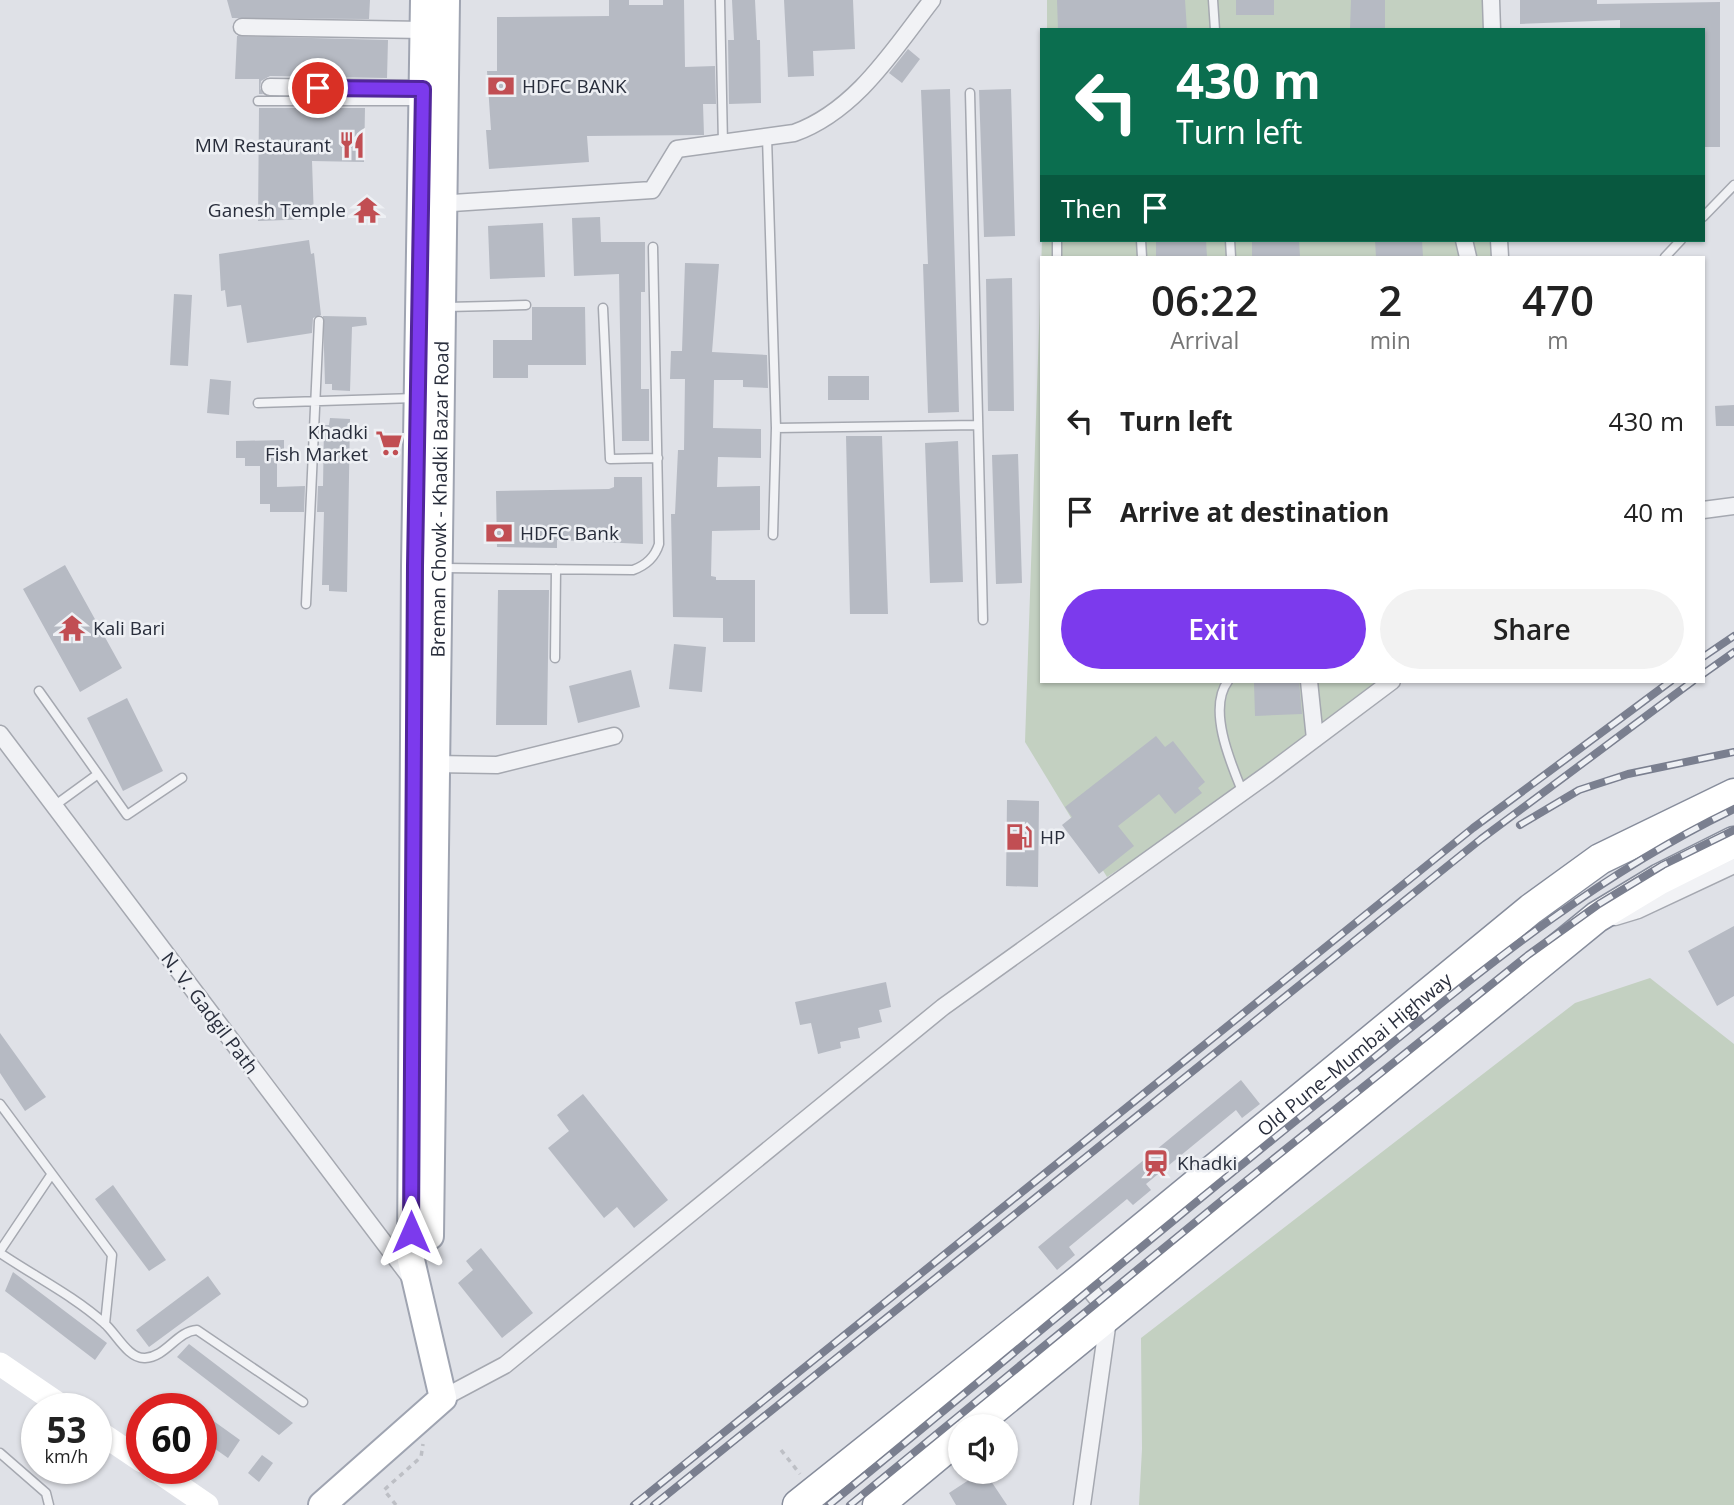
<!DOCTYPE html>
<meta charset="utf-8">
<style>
:root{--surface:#fff;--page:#f2f2f2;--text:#222;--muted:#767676;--accent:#7c3aed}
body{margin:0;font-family:"Open Sans",sans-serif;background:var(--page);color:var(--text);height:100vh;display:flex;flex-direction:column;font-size:26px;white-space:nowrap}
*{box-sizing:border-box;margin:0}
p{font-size:23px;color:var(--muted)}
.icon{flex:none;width:38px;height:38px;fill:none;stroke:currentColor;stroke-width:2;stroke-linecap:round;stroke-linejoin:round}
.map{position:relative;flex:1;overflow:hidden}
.sheet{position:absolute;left:1040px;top:256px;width:665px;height:427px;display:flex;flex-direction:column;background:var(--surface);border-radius:0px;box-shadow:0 2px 5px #0004}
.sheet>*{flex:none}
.top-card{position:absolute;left:1040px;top:28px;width:665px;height:214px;border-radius:0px;box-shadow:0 2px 5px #0004;background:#0b6e4f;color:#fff;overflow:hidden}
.tools{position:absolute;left:948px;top:1414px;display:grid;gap:14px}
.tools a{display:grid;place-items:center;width:70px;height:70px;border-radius:50%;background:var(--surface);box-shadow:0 2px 5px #0004;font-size:35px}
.speed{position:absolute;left:21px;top:1393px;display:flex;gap:14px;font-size:35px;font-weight:700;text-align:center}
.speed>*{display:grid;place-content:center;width:91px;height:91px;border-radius:50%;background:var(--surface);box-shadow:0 2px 5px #0004;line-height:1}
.speed small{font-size:18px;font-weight:400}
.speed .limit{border:10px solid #d22;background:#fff;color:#111}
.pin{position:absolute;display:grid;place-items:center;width:60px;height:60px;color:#fff;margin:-30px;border:4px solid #fff;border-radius:50%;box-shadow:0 2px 7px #0007}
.me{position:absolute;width:77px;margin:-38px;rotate:0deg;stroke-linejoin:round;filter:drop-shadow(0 0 5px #0008)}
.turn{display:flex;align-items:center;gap:24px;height:147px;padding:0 21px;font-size:32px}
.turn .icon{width:91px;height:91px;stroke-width:2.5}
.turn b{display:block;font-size:49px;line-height:60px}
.then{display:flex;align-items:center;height:66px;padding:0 21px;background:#0003;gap:14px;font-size:26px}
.eta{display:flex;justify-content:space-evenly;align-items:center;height:119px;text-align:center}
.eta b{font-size:42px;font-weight:600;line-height:49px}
.cta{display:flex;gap:14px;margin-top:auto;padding:14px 21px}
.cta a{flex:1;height:80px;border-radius:42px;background:var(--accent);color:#fff;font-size:28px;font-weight:600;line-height:80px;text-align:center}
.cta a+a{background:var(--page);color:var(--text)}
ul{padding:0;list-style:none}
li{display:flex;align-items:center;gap:21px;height:91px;padding:0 21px}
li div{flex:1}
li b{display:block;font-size:26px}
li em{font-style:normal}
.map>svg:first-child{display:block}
.green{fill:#c3d0c1}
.building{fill:#b6bac3}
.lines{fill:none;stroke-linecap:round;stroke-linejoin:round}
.lane-casing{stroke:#a5a8b0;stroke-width:11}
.street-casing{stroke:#a5a8b0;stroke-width:19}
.primary-casing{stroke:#9fa4b1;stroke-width:30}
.highway-casing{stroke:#878d9c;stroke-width:33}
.path{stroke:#bdbfc5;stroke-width:3.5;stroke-dasharray:5 5;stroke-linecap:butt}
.lane{stroke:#f1f2f5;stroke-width:8}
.street{stroke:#f1f2f5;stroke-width:16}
.secondary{stroke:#fff;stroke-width:23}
.primary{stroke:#fff;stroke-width:26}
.highway{stroke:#fff;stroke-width:30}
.rail-casing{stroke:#7a7f8f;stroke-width:8}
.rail{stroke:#eef0f4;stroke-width:5;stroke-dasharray:16;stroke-linecap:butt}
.route-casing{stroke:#51269a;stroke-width:18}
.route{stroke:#7c3aed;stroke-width:12}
.labels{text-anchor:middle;stroke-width:5;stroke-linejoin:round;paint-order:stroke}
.poi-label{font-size:19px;fill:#292e3c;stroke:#eef0f4;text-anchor:start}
.street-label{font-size:19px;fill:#292e3c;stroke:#eef0f4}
</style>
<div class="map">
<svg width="1734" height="1505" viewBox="0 0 1734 1505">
<rect width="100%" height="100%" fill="#dfe1e7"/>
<path class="green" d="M1047 0H1491L1493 30H1047Z
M1042 240H1506L1507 257H1041V681H1379L1331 728 1107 877 1025 742Z
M1650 978 1734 1044V1505H1139L1142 1449 1141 1338 1575 1003Z"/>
<path class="building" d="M227 0H370L369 19 232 18Z
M609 0H629V5H663V0H684L685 67 715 66 716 104H703L704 135 587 136 589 162 489 169 486 130H491L487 71H497V17L609 16Z
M732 0H755L757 40H760L761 103 729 104 728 40H734Z
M784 0H853L855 49 813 51 814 76 788 77Z
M1057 0H1185L1187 30H1058Z
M1236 0H1274V15H1236Z
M1351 0H1385V28L1350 29Z
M1520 0H1597V4L1720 2V147H1703V30H1620V20L1520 24Z
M237 36 388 40 387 78 270 76 261 81 260 88 263 94H259V79H235Z
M908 49 920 59 902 83 889 73Z
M950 89 959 412 928 413 923 264H928L921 90Z
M1011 89 1015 236 984 237 979 90Z
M259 108H365L364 162 312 161 314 219 258 221Z
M600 217 601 242H645V292H641V389H649V441H622L619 274 574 276 572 218Z
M543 223 545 277 490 279 488 226Z
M309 240 311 254 314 253 321 315 313 318 312 333 247 343 241 305 227 307 225 290 221 291 219 254Z
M1156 240H1206L1207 257H1156Z
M1252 240H1299L1300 257H1252Z
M1375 240H1422L1423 257H1376Z
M685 263 719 264 712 352 767 355 768 388 743 387V380H714L713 428 761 429V458L718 457 717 487 760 486V530L712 531 711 576 716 577V580H755V642H723V618L673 617 671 514H675L678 450H684L685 379H670L671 351H682Z
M1012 278 1014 411H988L986 279Z
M174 294 192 295 188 366 170 365Z
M532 307H585L586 365H528V378H493V340H532Z
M323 316 366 317 367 325 352 327 350 391 332 390V384H325Z
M828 376H869V400H828Z
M210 379 231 381 229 415 207 413Z
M1734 405V426H1716L1715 406Z
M330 418 350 419 347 592 329 591V585H322L324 512H317L318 486H323L324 425H329Z
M846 436H882L888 614H850Z
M284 440V459H277V487L305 486 304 512H270V504H260V466H245V458H236V441Z
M958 441 963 582 930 583 925 443Z
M1018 454 1022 583 996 584 992 455Z
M614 477H642L643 544 557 540V548L497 547 496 491 609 489 614 487Z
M65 565 122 668 80 692 23 589Z
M498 590H549L547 725H496Z
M674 644 706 647 702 692 669 689Z
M631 670 640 707 578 723 569 686Z
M1260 681H1299L1302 714 1255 716 1254 683Z
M127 698 163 771 123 791 87 718Z
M1156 736 1165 747 1173 741 1205 782 1198 788 1202 793 1175 814 1159 794 1118 826 1134 846 1099 874 1062 825 1072 817 1065 807Z
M1007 800 1039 801 1038 887 1006 886Z
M1734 926V996L1717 1006 1688 951Z
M886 982 891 1007 879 1010 882 1022 858 1028 860 1038 840 1042 841 1048 818 1054 811 1023 800 1025 795 1002Z
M0 1033 46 1097 25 1111 0 1073Z
M1241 1080 1260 1104 1242 1118 1236 1110 1146 1184 1151 1190 1133 1205 1127 1199 1069 1247 1075 1255 1057 1270 1038 1247Z
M583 1094 668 1200 634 1228 617 1207 604 1218 548 1148 569 1131 557 1115Z
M113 1185 166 1260 149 1271 95 1199Z
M481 1248 533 1313 502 1338 458 1283 473 1270 466 1261Z
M13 1272 107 1343 95 1360 5 1291Z
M208 1276 221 1294 149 1347 136 1330Z
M189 1344 293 1423 279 1435 177 1357Z
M201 1412 240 1440 228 1458 201 1439Z
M262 1455 273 1463 259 1482 248 1473Z
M981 1472H985L1007 1505H956L949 1493Z"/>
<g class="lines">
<defs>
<path id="lane" d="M720 0 723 144
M1213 0 1215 30
M970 93 983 620
M258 101H420
M767 137 776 428 773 535
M1703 217 1734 185
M1057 240V257
M1141 240 1142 257
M1230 240 1231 257
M1665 257 1681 240
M447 307 526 305
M603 308 610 459 658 458
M258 403 415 398
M776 428 978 425
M444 568 633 570C647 565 655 557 659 544L653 247
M306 604 319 321
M555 658 556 569
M1228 681C1207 709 1231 764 1243 793
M39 691 127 815 182 778
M54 806 98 774
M0 1104 112 1255 105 1324
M0 1251 51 1175
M0 1253C34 1276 74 1296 104 1323 116 1333 128 1359 145 1358 166 1357 177 1331 197 1330L303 1402
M0 1453 46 1493 49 1505"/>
<path id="street" d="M1491 0 1492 30
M242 27 424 30
M270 87 423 89
M437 204 652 190 677 149 794 133C856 111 894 49 932 0
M1464 240 1468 257
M1499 240 1500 257
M1703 510 1734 506
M1309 681 1315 739
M0 734 410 1277
M434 764 497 765 614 736
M1615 917 1638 910 1734 865
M1081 1279 1109 1313 1082 1505
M443 1398 505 1365 943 1007 1268 774 1392 681"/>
<g id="primary">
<path id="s1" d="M430 1236 446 0"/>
<path d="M322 1505 443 1398 411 1260 415 566 424 0"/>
</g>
<g id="highway">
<path d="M973 1426 1597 917 1660 879 1734 842"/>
<path id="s2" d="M798 1505 1081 1279 1531 909 1600 859 1734 794"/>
<path d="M878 1505 961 1436"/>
</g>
</defs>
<use href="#lane" class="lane-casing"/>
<use href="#street" class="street-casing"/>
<use href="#primary" class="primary-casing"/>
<use href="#highway" class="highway-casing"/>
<path class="path" d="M781 1450 800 1474
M396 1505 384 1490 421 1457 423 1444"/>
<use href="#lane" class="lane"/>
<use href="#street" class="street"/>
<path class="secondary" d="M0 1364 66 1409
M96 1430 142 1461
M153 1468 207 1505"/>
<use href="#primary" class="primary"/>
<use href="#highway" class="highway"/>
<defs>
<path id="rail" d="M1703 657 1734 636
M1703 674 1734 652
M1520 825 1579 790 1628 774 1734 752
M634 1505 1473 828 1671 681
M654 1505 1481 839 1693 681
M829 1505C1003 1363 1174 1218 1349 1078 1474 977 1587 880 1734 809
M850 1505 1226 1197 1528 955 1599 904 1663 865 1734 830"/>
</defs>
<use href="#rail" class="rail-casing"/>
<use href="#rail" class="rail"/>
</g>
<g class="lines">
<defs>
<path id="route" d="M318 88 423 89 415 566 411 1232"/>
</defs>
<use href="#route" class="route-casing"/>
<use href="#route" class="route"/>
</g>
<defs>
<symbol id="bank-bare" viewBox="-9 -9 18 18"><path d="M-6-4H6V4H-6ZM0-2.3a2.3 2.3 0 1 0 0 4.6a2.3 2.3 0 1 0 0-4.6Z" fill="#c14e53" stroke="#eef0f4" stroke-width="2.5" paint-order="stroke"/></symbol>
<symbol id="restaurant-bare" viewBox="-9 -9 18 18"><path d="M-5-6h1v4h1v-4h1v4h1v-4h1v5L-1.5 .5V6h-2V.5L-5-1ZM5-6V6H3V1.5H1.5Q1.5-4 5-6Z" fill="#c14e53" stroke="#eef0f4" stroke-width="2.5" paint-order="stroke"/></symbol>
<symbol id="temple-bare" viewBox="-9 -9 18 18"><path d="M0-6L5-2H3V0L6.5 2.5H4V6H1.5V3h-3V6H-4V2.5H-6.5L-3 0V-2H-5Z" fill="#c14e53" stroke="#eef0f4" stroke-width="2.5" paint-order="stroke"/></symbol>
<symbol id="supermarket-bare" viewBox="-9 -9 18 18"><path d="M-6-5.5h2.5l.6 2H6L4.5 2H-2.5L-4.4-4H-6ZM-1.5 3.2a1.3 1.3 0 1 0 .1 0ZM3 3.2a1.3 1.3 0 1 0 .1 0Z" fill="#c14e53" stroke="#eef0f4" stroke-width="2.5" paint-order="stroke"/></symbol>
<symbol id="fuel-bare" viewBox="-9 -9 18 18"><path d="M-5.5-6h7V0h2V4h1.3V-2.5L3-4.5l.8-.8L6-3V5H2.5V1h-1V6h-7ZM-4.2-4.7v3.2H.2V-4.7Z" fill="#c14e53" stroke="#eef0f4" stroke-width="2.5" paint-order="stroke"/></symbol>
<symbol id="station-bare" viewBox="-9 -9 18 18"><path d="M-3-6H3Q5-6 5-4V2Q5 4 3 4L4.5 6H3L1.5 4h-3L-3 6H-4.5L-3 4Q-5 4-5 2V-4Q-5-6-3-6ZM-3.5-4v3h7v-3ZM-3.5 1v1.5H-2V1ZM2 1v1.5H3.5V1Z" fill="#c14e53" stroke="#eef0f4" stroke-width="2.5" paint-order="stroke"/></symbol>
</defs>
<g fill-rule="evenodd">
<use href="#bank-bare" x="482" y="67" width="38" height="38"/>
<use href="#restaurant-bare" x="333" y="126" width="38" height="38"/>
<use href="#temple-bare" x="348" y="191" width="38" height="38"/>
<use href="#supermarket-bare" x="370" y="424" width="38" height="38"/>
<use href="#bank-bare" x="480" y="514" width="38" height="38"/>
<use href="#temple-bare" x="53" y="609" width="38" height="38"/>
<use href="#fuel-bare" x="1000" y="818" width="38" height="38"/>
<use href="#station-bare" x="1137" y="1144" width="38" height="38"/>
</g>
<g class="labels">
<g class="poi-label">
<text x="522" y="93">HDFC BANK</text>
<text x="331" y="152" text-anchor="end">MM Restaurant</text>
<text x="346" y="217" text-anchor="end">Ganesh Temple</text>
<text x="368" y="439" text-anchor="end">Khadki<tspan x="368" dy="22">Fish Market</tspan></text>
<text x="520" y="540">HDFC Bank</text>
<text x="93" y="635">Kali Bari</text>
<text x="1040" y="844">HP</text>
<text x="1177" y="1170">Khadki</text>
</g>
<g class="street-label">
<text dy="7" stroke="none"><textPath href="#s1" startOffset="737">Breman Chowk - Khadki Bazar Road</textPath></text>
<text transform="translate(210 1013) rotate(53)" y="7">N. V. Gadgil Path</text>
<text dy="7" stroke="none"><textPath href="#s2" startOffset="716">Old Pune–Mumbai Highway</textPath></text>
</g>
</g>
</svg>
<div class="tools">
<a><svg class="icon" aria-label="sound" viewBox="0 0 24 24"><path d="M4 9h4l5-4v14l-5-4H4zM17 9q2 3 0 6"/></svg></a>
</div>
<div class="speed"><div>53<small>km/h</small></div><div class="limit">60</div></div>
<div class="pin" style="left:318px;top:88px;background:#d93025"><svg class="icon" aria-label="arrive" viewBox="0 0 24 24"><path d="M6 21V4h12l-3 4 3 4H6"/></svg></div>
<svg class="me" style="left:411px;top:1232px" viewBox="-20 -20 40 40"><path d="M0-17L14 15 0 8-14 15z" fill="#7c3aed" stroke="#fff" stroke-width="4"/></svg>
<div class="top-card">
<div class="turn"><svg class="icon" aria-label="left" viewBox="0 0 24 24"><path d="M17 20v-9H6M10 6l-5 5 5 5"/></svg><div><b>430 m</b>Turn left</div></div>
<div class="then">Then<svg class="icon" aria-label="arrive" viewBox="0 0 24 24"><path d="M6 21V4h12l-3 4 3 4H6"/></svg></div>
</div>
<section class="sheet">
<div class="eta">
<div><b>06:22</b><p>Arrival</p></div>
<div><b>2</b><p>min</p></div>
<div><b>470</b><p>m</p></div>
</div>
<ul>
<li><svg class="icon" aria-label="left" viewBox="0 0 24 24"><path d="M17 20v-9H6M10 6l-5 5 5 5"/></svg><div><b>Turn left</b></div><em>430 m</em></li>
<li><svg class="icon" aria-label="arrive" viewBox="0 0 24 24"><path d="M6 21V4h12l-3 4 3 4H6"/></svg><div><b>Arrive at destination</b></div><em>40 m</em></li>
</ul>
<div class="cta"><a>Exit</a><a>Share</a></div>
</section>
</div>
